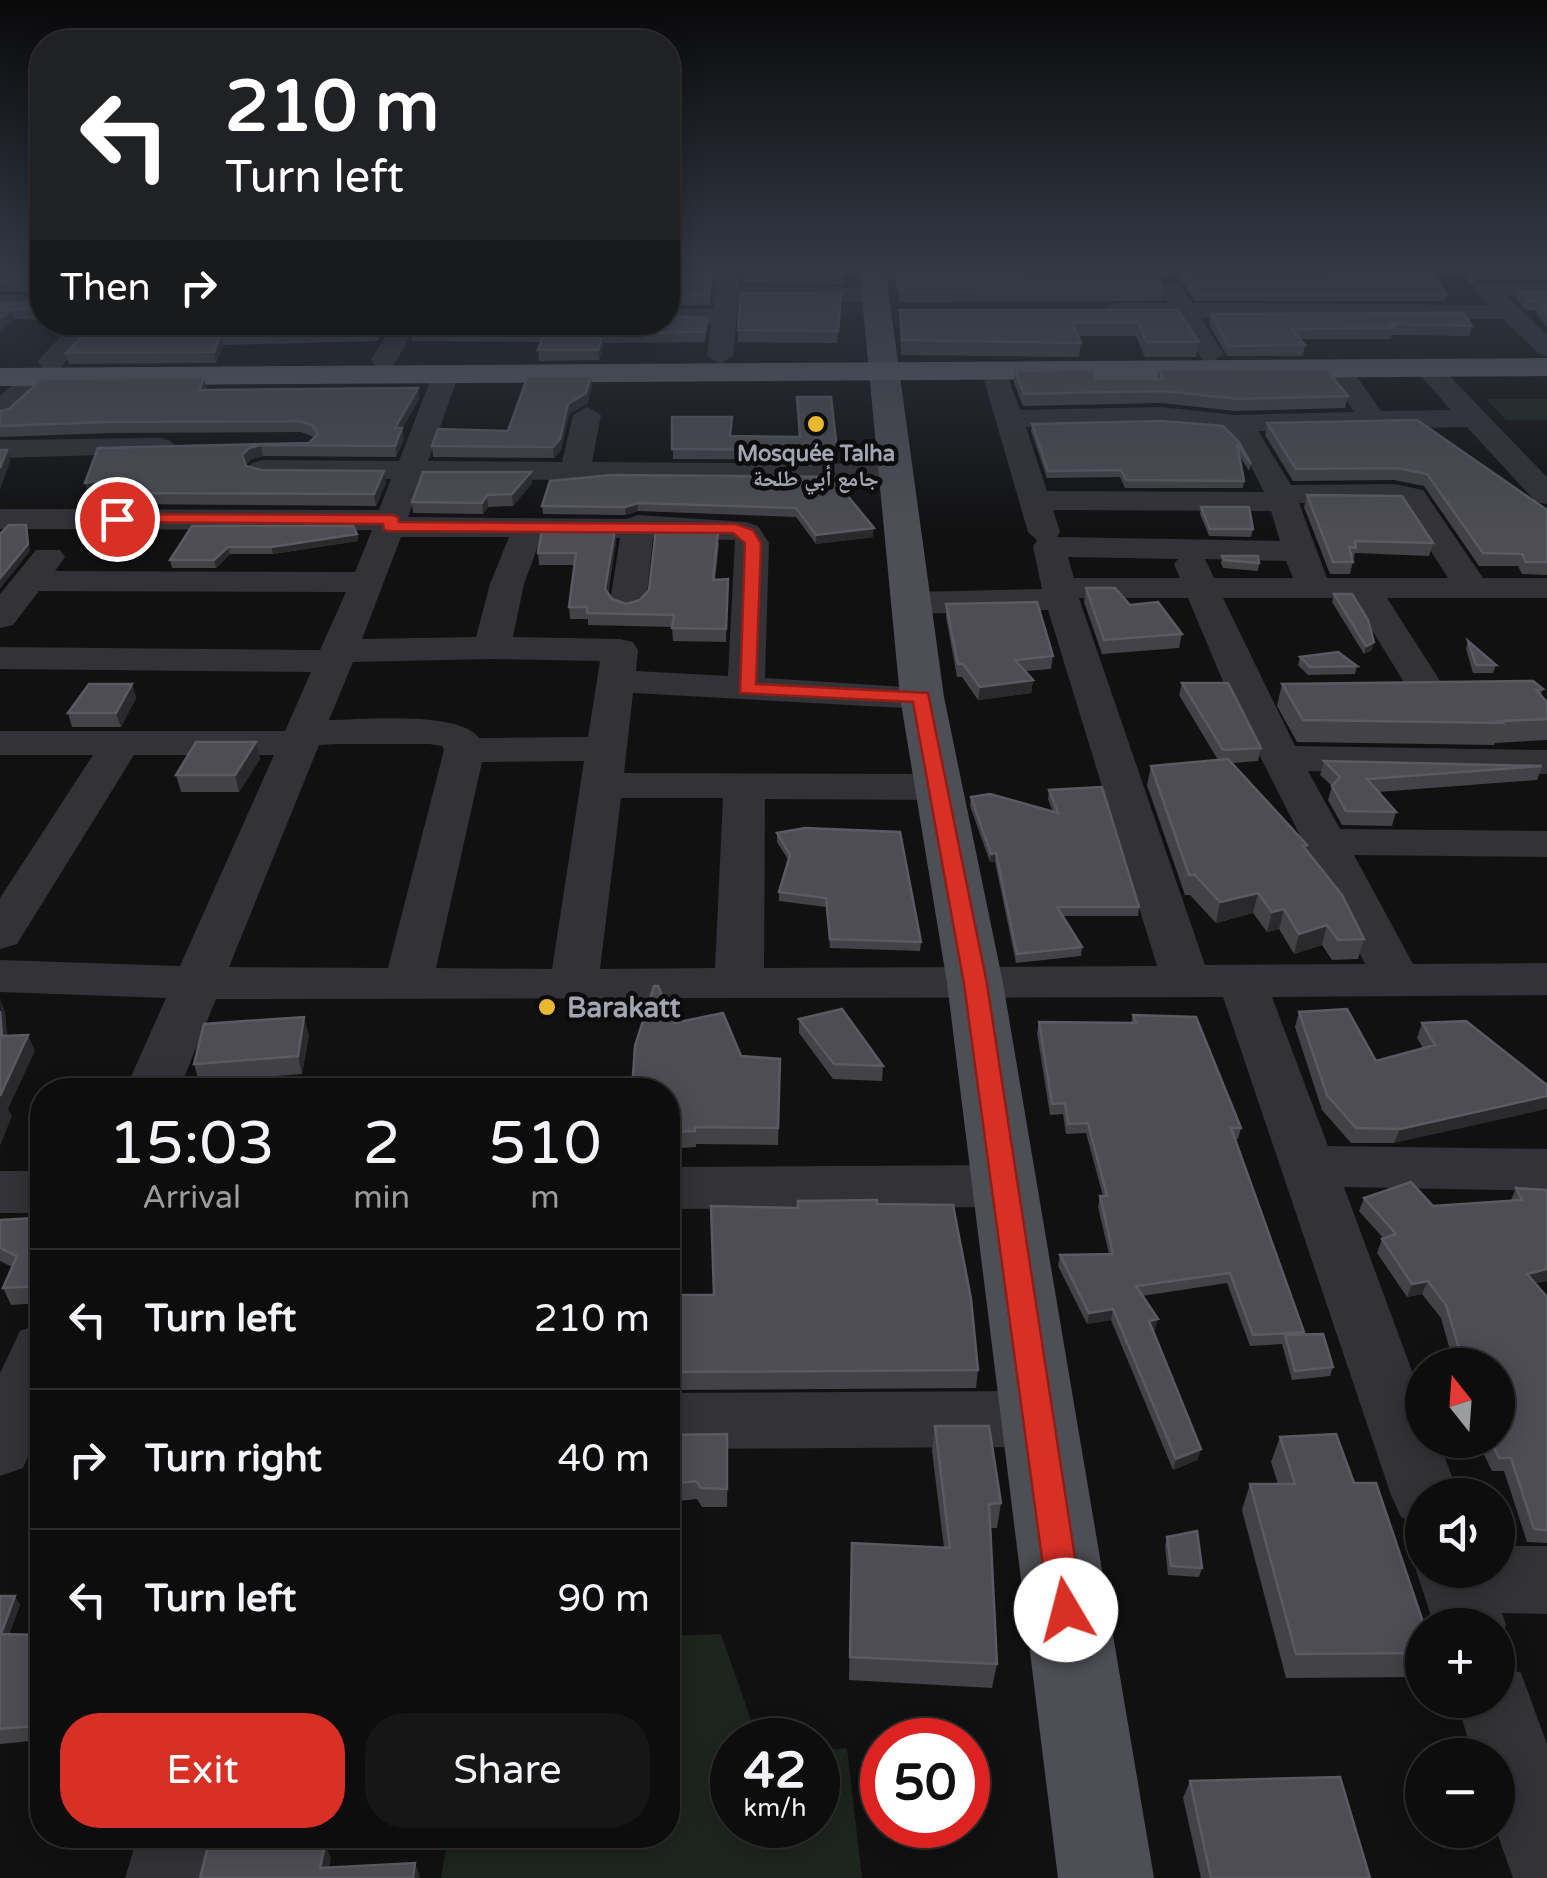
<!DOCTYPE html>
<meta charset="utf-8">
<style>
:root{--surface:#0d0d0e;--page:#161617;--text:#f1f3f6;--muted:#9a9c9e;--line:#2d2d2e;--accent:#d93025}
body{margin:0;font-family:"Varela Round","Noto Naskh Arabic",sans-serif;background:var(--page);color:var(--text);height:100vh;display:flex;flex-direction:column;font-size:38px;white-space:nowrap}
*{box-sizing:border-box;margin:0}
p{font-size:32px;color:var(--muted)}
.icon{flex:none;width:55px;height:55px;fill:none;stroke:currentColor;stroke-width:2;stroke-linecap:round;stroke-linejoin:round}
.map{position:relative;flex:1;overflow:hidden}
.sheet{position:absolute;left:30px;top:1078px;width:650px;height:770px;display:flex;flex-direction:column;background:var(--surface);border-radius:40px;box-shadow:0 5px 25px #0003,0 0 0 2px var(--line)}
.sheet>*{flex:none}
.banner{position:absolute;left:30px;top:30px;width:650px;height:305px;border-radius:40px;box-shadow:0 5px 25px #0003,0 0 0 2px var(--line);background:#202124;color:#fff;overflow:hidden}
.needle{width:65px;rotate:343deg}
.controls{position:absolute;left:1405px;top:1348px;display:grid;gap:20px}
.controls a{display:grid;place-items:center;width:110px;height:110px;border-radius:50%;background:var(--surface);box-shadow:0 5px 25px #0003,0 0 0 2px var(--line);font-size:50px}
.speed{position:absolute;left:710px;top:1718px;display:flex;gap:20px;font-size:50px;font-weight:700;text-align:center}
.speed>*{display:grid;place-content:center;width:130px;height:130px;border-radius:50%;background:var(--surface);box-shadow:0 5px 25px #0003,0 0 0 2px var(--line);line-height:1}
.speed small{font-size:25px;font-weight:400}
.speed .limit{border:15px solid #d22;background:#fff;color:#111}
.pin{position:absolute;display:grid;place-items:center;width:85px;height:85px;color:#fff;margin:-42px;border:5px solid #fff;border-radius:50%;box-shadow:0 2px 10px #0007}
.me{position:absolute;width:110px;margin:-55px;rotate:352deg;stroke-linejoin:round;filter:drop-shadow(0 0 8px #0008)}
.turn{display:flex;align-items:center;gap:35px;height:210px;padding:0 30px;font-size:45px}
.turn .icon{width:130px;height:130px;stroke-width:2.5}
.turn b{display:block;font-size:70px;line-height:85px}
.then{display:flex;align-items:center;height:95px;padding:0 30px;background:#0003;gap:20px;font-size:38px}
.eta{display:flex;justify-content:space-evenly;align-items:center;height:170px;text-align:center}
.eta b{font-size:60px;font-weight:600;line-height:70px}
.action{display:flex;gap:20px;margin-top:auto;padding:20px 30px}
.action a{flex:1;height:115px;border-radius:40px;background:var(--accent);color:#fff;font-size:40px;font-weight:600;line-height:115px;text-align:center}
.action a+a{background:var(--page);color:var(--text)}
ul{padding:0;list-style:none}
li{display:flex;align-items:center;gap:30px;height:140px;padding:0 30px;border-top:2px solid var(--line)}
li div{flex:1}
li b{display:block;font-size:38px}
li em{font-style:normal}
.map>svg:first-child{display:block}
.green{fill:#1d251e}
.lines{fill:none;stroke-linecap:round;stroke-linejoin:round}
.minor{fill:#323237;fill-rule:evenodd}
.major{fill:#4e4f56;fill-rule:evenodd}
.highway{fill:#5e6068;fill-rule:evenodd}
.wall{fill:#424247}
.shaded-wall{fill:#2a2a2d}
.building{fill:#4d4d53;stroke:#5a5b62;stroke-width:2.5}
.route{fill:#d93025;stroke:#8d1f18;stroke-width:2.5}
.poi-dot{fill:#e9b732;stroke:#0c0c0d;stroke-width:4}
.labels{text-anchor:middle;stroke-width:9;stroke-linejoin:round;paint-order:stroke}
.far-poi-label{font-size:22px;font-weight:bold;fill:#a3a6b2;stroke:#0c0c0d}
.poi-label{font-size:28px;font-weight:bold;fill:#a3a6b2;stroke:#0c0c0d;text-anchor:start}
</style>
<div class="map">
<svg width="1547" height="1878" viewBox="0 0 1547 1878">
<rect width="100%" height="100%" fill="#111112"/>
<path class="green" d="M1486 399H1547V420H1506Z
M721 1634 758 1740H732V1825H818V1751L847 1748 862 1878H441L448 1835H668V1636Z"/>
<g class="lines">
<path class="minor" d="M668 267H741L739 287 876 288 888 295 876 302 738 301 733 356 720 364 707 356 711 324 665 322 668 309H713L717 280H668Z
M867 267H1473L1474 269 1463 276 873 279 862 272Z
M1171 282 1179 284 1192 303 1488 305 1472 289 1476 284 1547 283V297L1506 296 1547 334V356L1538 353 1503 319 1201 318 1224 354 1211 362 1202 359 1176 318 1115 317 1103 310 1115 303H1168L1159 289Z
M0 295H42V309H0Z
M75 322H101L60 368H42L38 362 42 356Z
M394 322H419L393 366H375L371 360Z
M1427 360 1436 362 1547 477V504L1536 502 1467 427 1258 431 1291 485 1394 484 1423 490 1483 578H1547V598H1387L1444 687 1438 695 1425 698 1412 695 1352 598H1223L1295 746 1547 750V774L1308 771 1340 829 1547 831V857L1354 855 1413 964 1547 963V995L1272 997 1328 1146 1547 1149V1191L1344 1187 1422 1398V1440H1438L1459 1495H1422V1525L1401 1517 1391 1495 1223 997 216 999 179 1090H125L166 998 0 992V960L180 966 274 755H134L17 944 0 949V898L93 755H0V731H285L311 672 0 669V647L320 650 346 592 39 591 13 625 0 628V594L36 550H60L65 557 55 571 355 572 372 530 0 529V509L379 510 391 479 263 478 252 475 248 469 252 463 263 460 399 461 433 374 446 366 459 374 428 461 562 462 573 415 587 407 601 415 592 462 897 464 908 467 912 473 908 479 897 482 422 479 408 517 626 519 638 515 746 522 758 526 769 543 765 678 936 689 941 697 936 705 922 709 633 693 624 773 939 774 954 778 960 787 954 796 939 800 765 799 764 968 1157 966 1048 610 913 614 901 610 895 603 901 596 913 592 1042 589 1033 547 1037 540 1028 532 982 373 995 365 1004 367 1020 410 1161 407 1235 415 1354 412 1325 369 1338 361 1347 363 1381 411 1451 410 1414 368ZM1161 424 1223 429 1241 447 1264 492 1047 491 1026 427ZM1299 503 1401 504 1448 578H1327ZM1053 510 1271 511 1280 541 1057 537 1060 532ZM401 537H509L490 584 476 637 362 639ZM541 538H620L610 602 616 609 628 613 640 609 646 602 653 538 735 540 728 676 636 671 638 650 633 642 620 639 513 637 524 584ZM1068 557 1178 559 1174 564 1180 578H1074ZM1205 559 1286 561 1293 578H1214ZM1079 598H1188L1227 691 1365 964 1205 965ZM492 659 600 661 588 737 479 738C458 710 362 720 329 720L353 662ZM337 744H429L442 746 444 750 388 968 229 967 319 745ZM584 761 552 969 436 968 482 762ZM621 798H723L715 968 600 969Z
M37 369 46 371 50 377 46 383 10 417 0 419V396L28 371Z
M161 438 171 441 176 447 171 453 0 458V440Z
M1002 1165 1022 1171 1030 1186 1022 1201 1002 1207 668 1209V1167Z
M0 1171H42V1213H0Z
M42 1323V1424L23 1468 0 1476V1373L20 1331Z
M1038 1391 1061 1399 1071 1419 1061 1439 1038 1447 668 1449V1393Z
M1498 1546H1547V1614L1502 1613 1506 1625 1498 1646V1625H1434L1416 1570 1422 1554V1570H1498Z
M1498 1664 1521 1673 1547 1744V1878H1513L1496 1830 1498 1755H1473L1456 1700H1498Z
M138 1835H218L207 1878H125Z"/>
<path class="major" d="M859 267H885L944 697 1003 983 1154 1878H1058L947 983 900 697Z"/>
<path class="highway" d="M1547 358V376L0 386V368Z"/>
</g>
<path class="wall" d="M0 267H42V292L0 291Z
M744 267H858L856 273H843L842 284 743 283Z
M1547 267V280H1476L1471 284 1465 279 1468 270Z
M1166 271 1165 281 1160 284 1164 291 1162 301 900 302 895 283V273Z
M668 273 712 274 710 305 668 306Z
M1182 275 1447 295 1445 301H1195L1181 281Z
M1518 291H1547V328L1535 310H1526L1516 300Z
M42 293V320L15 319 0 331V303L42 302Z
M841 306 837 343 738 342V330Z
M900 310H1178L1199 342 1196 357H1145L1136 336H1078L1081 343 1079 357 901 355Z
M1211 314 1472 326 1469 336 1392 335 1391 339H1300L1305 345 1303 356H1227L1209 324Z
M96 322H391L378 341 223 345 216 363 69 364 66 353Z
M707 328 705 342 604 343 599 360 539 361 538 350 541 342 412 341 411 331Z
M1159 370 1348 396 1345 408 1235 411 1161 403 1023 406 1014 383 1015 371 1096 379H1157Z
M591 376 592 386 587 404 569 414 561 450 554 458 433 457 432 446 508 431Z
M206 388 205 390 418 388 419 399 402 429 404 439 396 457 263 456 251 459 246 465 261 470 384 471 386 483 376 506 116 504 113 493 114 490 89 494 85 483 98 448 309 443 314 437 301 432 110 433 0 437V411Z
M797 397 837 450V460L673 459 672 417 731 436 799 437Z
M1267 423 1547 510V575L1522 574 1518 566H1479L1424 486 1394 480 1293 481 1265 435Z
M1032 424 1239 442 1251 464 1249 471 1240 456 1244 481 1243 488H1125L1120 477 1047 478 1031 431Z
M531 472 532 483 513 506 488 507 483 514 413 513 412 502Z
M841 488 873 537 816 544 796 517 638 511 625 515 543 514 542 506Z
M1307 495 1433 543 1429 556 1355 553 1350 574H1330L1304 507Z
M1201 507 1253 529 1251 537 1209 536 1200 514Z
M192 526 357 534 358 541 273 554H230L216 568H172L170 560Z
M615 530 616 542 608 593 612 599 626 604 640 600 719 543 715 580 728 579 726 642 673 641 672 627 588 625V619H570L569 607 574 565H539L538 553Z
M1222 556 1259 563 1258 571 1223 568 1221 563Z
M1086 588 1130 605 1182 634 1179 648 1102 654 1084 602Z
M1334 594 1372 650 1364 654 1332 602Z
M946 604 1053 656 1051 669 1026 671 1033 680 1031 693 978 700 962 677H957L946 617Z
M1468 641 1496 665 1493 673H1473L1466 649Z
M1300 657 1357 666 1355 674 1308 675 1298 665Z
M1182 683 1261 748 1258 761 1232 763 1307 845 1306 849 1364 939 1358 959 1332 960 1322 945 1294 954 1279 929 1267 932 1253 913 1216 923 1190 895H1185L1147 785 1151 766 1218 760 1179 695Z
M132 684 136 698 121 727H72L68 713Z
M1282 684 1543 689 1541 695 1547 702V740L1495 743 1494 745 1297 742 1277 706Z
M256 742 260 759 239 792H181L176 775Z
M1324 761 1542 766 1537 780 1378 792 1396 812 1392 826 1342 825 1328 800 1332 786 1320 775Z
M1049 790 1139 907 1138 916H1063L1082 947 1081 956 1016 963 995 862H990L970 806 971 797 1053 812 1048 799Z
M777 833 921 942 920 951 830 948 826 907 779 901V892L789 861 777 842Z
M1299 1012 1376 1061 1423 1048 1417 1038 1422 1023 1466 1021 1394 1143H1351L1322 1110 1295 1027Z
M1133 1015 1241 1128 1238 1139H1235L1304 1332 1303 1335 1333 1367 1330 1376 1292 1380 1282 1344 1250 1346 1227 1283 1142 1296 1155 1330H1153L1201 1449 1197 1460 1173 1470 1111 1320 1087 1324 1058 1266 1060 1255 1109 1254 1098 1207 1100 1196H1103L1086 1133 1066 1134 1063 1114 1050 1115 1037 1033 1039 1022 1131 1023Z
M799 1019 883 1066 882 1081 833 1079 799 1033Z
M674 1023 741 1056 780 1059 778 1145 696 1144V1147L668 1149V1090Z
M309 1035 302 1074 199 1082 194 1064Z
M1516 1188 1547 1190V1281L1535 1283 1547 1297V1543L1527 1542 1504 1471H1492L1477 1440H1498V1365H1454L1441 1318 1422 1294 1407 1297 1377 1253 1382 1239H1384L1359 1211 1364 1198 1433 1206 1511 1200Z
M42 1200V1303L11 1305 3 1288 12 1267 0 1261V1220L34 1218Z
M877 1204 978 1370 976 1388 668 1390V1295H714L797 1208Z
M935 1426 1001 1503 997 1528H990L997 1664 992 1688 849 1680 852 1543 944 1548 932 1451Z
M668 1435 728 1452 727 1507H702L697 1499 668 1502Z
M1280 1437 1354 1483 1422 1625V1674L1421 1677 1286 1678 1242 1510 1250 1484H1278L1271 1462Z
M42 1450V1485H37L32 1476Z
M1167 1537 1202 1568 1199 1577 1168 1575 1165 1546Z
M0 1596 20 1605 9 1634 42 1635V1740L0 1744Z
M668 1745H676L678 1762 675 1807H668Z
M1190 1781 1370 1878H1201L1183 1798Z"/>
<path class="shaded-wall" d="M1166 271 1165 281 1155 288 1157 278Z
M12 309 15 319 0 331V318Z
M382 322H391L378 341 376 331Z
M603 333 604 343 599 360 598 350Z
M221 334 223 345 216 363 214 352Z
M591 376 592 386 587 404 569 414 561 450 554 458 553 447 568 404Z
M204 378 206 388 201 401 199 390Z
M418 388 419 399 402 429 404 439 396 457 395 428Z
M261 445 263 456 251 459 245 467 242 455 249 448Z
M7 450 10 462 0 490V468Z
M384 471 386 483 376 506 374 494Z
M531 472 532 483 513 506 512 494Z
M123 477 126 488 89 494 85 483Z
M487 495 488 507 483 514 482 503Z
M638 503V511L625 515V507Z
M26 525 30 551 0 589V578Z
M874 528 873 537 816 544V535Z
M615 530 616 542 606 601 605 589Z
M357 534 358 541 273 554 271 547Z
M228 547 230 554 216 568 214 560Z
M1374 642 1372 650 1364 654 1366 646Z
M1033 680 1031 693 978 700 980 687Z
M132 684 136 698 121 727 116 713Z
M256 742 260 759 239 792 235 775Z
M996 853 995 862H990L991 854Z
M1258 893 1253 913 1216 923 1220 902Z
M1284 909 1279 929 1267 932 1272 912Z
M1327 925 1322 945 1294 954 1299 934Z
M0 999 5 1012 9 1052 2 1036Z
M304 1017 309 1035 302 1074 298 1056Z
M28 1035 35 1051 8 1109 12 1116 0 1146V1096Z
M1547 1096V1109L1394 1143 1400 1129Z
M42 1267V1301L36 1286Z
M1547 1269V1281L1520 1287 1527 1274Z
M1428 1281 1422 1294 1407 1297 1412 1284Z
M1113 1309 1111 1320 1087 1324 1089 1313Z
M1158 1319 1155 1330 1147 1331 1149 1321Z
M1201 1449 1197 1460 1173 1470 1176 1459Z
M15 1596 20 1605 5 1646 0 1638Z
M676 1745 678 1762 675 1807 674 1790Z
M325 1844 331 1858 327 1878 320 1868Z
M415 1863 420 1876V1878H413Z"/>
<path class="building" d="M0 267H42V285L39 282H0Z
M744 267H843V274H743Z
M1473 267H1547V272H1478L1474 275 1468 270Z
M1166 271 1157 278 1164 291 900 292 895 273Z
M668 273 712 274 709 295 668 296Z
M1432 274 1447 295H1196L1182 275Z
M1518 291H1547V314L1538 301H1529Z
M42 293V310L12 309 0 318V303L42 302Z
M741 293 841 294 838 331 738 330Z
M900 310H1178L1199 342H1147L1138 322H1072L1081 343 902 340Z
M1463 313 1472 326 1390 324 1394 328 1291 329 1305 345 1228 346 1211 314Z
M668 316 707 318 705 332 603 333 598 350H538L545 332 411 331 414 322H668Z
M96 322H382L376 331 221 334 214 352 66 353Z
M1326 369 1348 396 1238 399 1163 391 1024 394 1015 371 1092 370 1096 379H1163L1159 370Z
M528 376H591L586 393 568 404 560 439 553 447 432 446 438 429 508 431Z
M204 378 199 390 418 388 395 428H402L395 446 261 445 249 448 242 455 246 466 261 470 384 471 374 494 113 493 123 477 85 483 98 448 309 443 318 434 312 425 299 421 107 422 0 426V411L9 409 42 379Z
M797 397H831L837 450 672 449V417H732L730 436 800 437Z
M1417 420 1547 510V562H1526L1522 554 1483 553 1427 474 1397 468 1296 469 1267 423Z
M1162 421 1223 426 1239 442 1251 464 1237 444 1244 481 1126 480 1121 470 1048 471 1032 424Z
M0 450H7L0 468Z
M423 472H531L512 494 487 495 482 503 412 502Z
M612 475 840 477 841 488 874 528 816 535 796 508 638 503 625 507 542 506 550 481Z
M1307 495 1402 496 1433 543 1355 541 1356 548 1349 547 1353 562H1333Z
M1201 507H1249L1253 529H1210Z
M9 525H26L28 544 0 578V534Z
M192 526H353L357 534 271 547H228L214 560H170Z
M542 530H615L605 589 612 599 626 604 640 600 649 590 656 530 718 532 713 580 728 579 726 629 672 628 674 615 587 613V607H569L576 553H538Z
M1222 556H1258L1259 563 1224 560Z
M1086 588H1115L1130 605 1158 602 1182 634 1104 640Z
M1334 594H1352L1368 620 1374 642 1366 646Z
M1037 602 1053 656 1015 660 1033 680 980 687 963 664H958L946 604Z
M1468 641 1496 665H1476Z
M1338 652 1357 666 1310 667 1300 657Z
M1533 681 1543 689 1536 690 1547 702V719L1499 721 1502 723 1303 720 1282 684Z
M1182 683H1228L1261 748 1223 750Z
M89 684H132L116 713H68Z
M196 742H256L235 775H176Z
M1228 759 1307 845 1303 846 1342 895 1364 939 1338 940 1327 925 1299 934 1284 909 1272 912 1258 893 1220 902 1195 875H1189L1151 766Z
M1324 761 1542 766 1367 779 1396 812 1346 811 1332 786 1340 777Z
M1102 787 1139 907H1057L1082 947 1017 954 996 853 991 854 971 797 990 794 1058 813 1049 790Z
M805 828 900 832 921 942 830 939 826 898 779 892 790 855 777 833Z
M654 986H658L674 1023 723 1013 741 1056 780 1059 778 1128 695 1127V1131L668 1132V1090H632L635 1046Z
M842 1009 883 1066 834 1064 799 1019Z
M1347 1009 1376 1061 1435 1045 1422 1023 1466 1021 1547 1085V1096L1400 1129 1356 1128 1327 1095 1299 1012Z
M0 1011 2 1036 28 1035 0 1096Z
M1133 1015 1196 1017 1241 1128H1231L1304 1332 1253 1335 1230 1273 1136 1286 1158 1319 1149 1321 1201 1449 1176 1459 1113 1309 1089 1313 1060 1255 1113 1254 1100 1196H1107L1088 1123 1068 1124 1065 1103 1052 1104 1039 1022 1136 1023Z
M304 1017 298 1056 194 1064 204 1024Z
M1411 1182 1433 1206 1522 1200 1516 1188 1547 1190V1269L1527 1274 1547 1297V1530L1534 1529 1511 1458H1499L1490 1440H1498V1365H1464L1446 1305 1428 1281 1412 1284 1382 1239 1396 1234 1364 1198Z
M42 1200V1267L36 1286 3 1288 17 1256 0 1248V1220L34 1218Z
M877 1200V1204L953 1205 971 1299 978 1370 668 1372V1295H714L711 1206 798 1208V1201Z
M1323 1334 1333 1367 1295 1371 1285 1335Z
M935 1426H989L1001 1503 989 1504 997 1664 850 1657 852 1543 950 1548Z
M727 1434V1489L701 1488 696 1481 668 1484V1435Z
M1336 1434 1354 1483H1376L1424 1625H1422V1653L1296 1654 1250 1484H1295L1280 1437Z
M42 1450V1476H32Z
M1197 1531 1202 1568 1171 1566 1167 1537Z
M0 1596H15L1 1634H0Z
M0 1634 42 1635V1725L0 1729Z
M668 1745H676L674 1790H668Z
M1340 1777 1370 1878H1211L1190 1781Z
M325 1844 320 1868 415 1863 413 1878H200L208 1846Z"/>
<linearGradient id="sky" x2="0" y2="1"><stop stop-color="#09090a"/><stop offset="0.5" stop-color="#323844"/><stop offset="1" stop-color="#323844" stop-opacity="0"/></linearGradient>
<rect width="1547" height="530" fill="url(#sky)"/>
<path class="route" d="M117 514 393 515 398 517 399 522 736 524 753 530 761 543 756 684 928 693 987 984 1083 1610 1078 1621 1066 1626 1054 1621 1049 1610 964 984 913 702 740 693 745 543 733 533 390 531 384 530 383 524 112 522V516Z"/>
<g class="poi-dot">
<circle cx="816" cy="424" r="10"/>
<circle cx="547" cy="1007" r="10"/>
</g>
<g class="labels">
<g class="far-poi-label">
<text x="816" y="461">Mosquée Talha<tspan x="816" dy="25">جامع أبي طلحة</tspan></text>
</g>
<g class="poi-label">
<text x="567" y="1017">Barakatt</text>
</g>
</g>
</svg>
<div class="controls">
<a><svg class="needle" viewBox="-14 -14 28 28"><path d="M0-13l5 13h-10z" fill="#e53935"/><path d="M0 13l5-13h-10z" fill="#9a9c9e"/></svg></a>
<a><svg class="icon" aria-label="sound" viewBox="0 0 24 24"><path d="M4 9h4l5-4v14l-5-4H4zM17 9q2 3 0 6"/></svg></a>
<a>+</a>
<a>−</a>
</div>
<div class="speed"><div>42<small>km/h</small></div><div class="limit">50</div></div>
<div class="pin" style="left:117px;top:519px;background:#d93025"><svg class="icon" aria-label="arrive" viewBox="0 0 24 24"><path d="M6 21V4h12l-3 4 3 4H6"/></svg></div>
<svg class="me" style="left:1066px;top:1610px" viewBox="-20 -20 40 40"><circle r="19" fill="#fff"/><path d="M0-13L10 11 0 6-10 11z" fill="#d93025"/></svg>
<div class="banner">
<div class="turn"><svg class="icon" aria-label="left" viewBox="0 0 24 24"><path d="M17 20v-9H6M10 6l-5 5 5 5"/></svg><div><b>210 m</b>Turn left</div></div>
<div class="then">Then<svg class="icon" aria-label="right" viewBox="0 0 24 24"><path d="M7 20v-9h11M14 6l5 5-5 5"/></svg></div>
</div>
<section class="sheet">
<div class="eta">
<div><b>15:03</b><p>Arrival</p></div>
<div><b>2</b><p>min</p></div>
<div><b>510</b><p>m</p></div>
</div>
<ul>
<li><svg class="icon" aria-label="left" viewBox="0 0 24 24"><path d="M17 20v-9H6M10 6l-5 5 5 5"/></svg><div><b>Turn left</b></div><em>210 m</em></li>
<li><svg class="icon" aria-label="right" viewBox="0 0 24 24"><path d="M7 20v-9h11M14 6l5 5-5 5"/></svg><div><b>Turn right</b></div><em>40 m</em></li>
<li><svg class="icon" aria-label="left" viewBox="0 0 24 24"><path d="M17 20v-9H6M10 6l-5 5 5 5"/></svg><div><b>Turn left</b></div><em>90 m</em></li>
</ul>
<div class="action"><a>Exit</a><a>Share</a></div>
</section>
</div>
